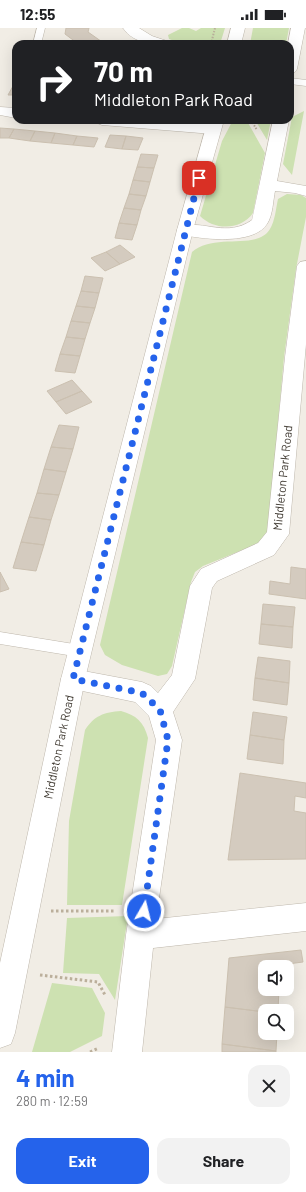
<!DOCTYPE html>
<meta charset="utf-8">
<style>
:root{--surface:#fff;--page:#f2f2f2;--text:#202124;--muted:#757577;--accent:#2563eb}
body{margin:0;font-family:Barlow,sans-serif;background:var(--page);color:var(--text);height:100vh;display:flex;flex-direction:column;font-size:15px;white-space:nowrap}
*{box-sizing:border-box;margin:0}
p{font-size:13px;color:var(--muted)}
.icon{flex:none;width:22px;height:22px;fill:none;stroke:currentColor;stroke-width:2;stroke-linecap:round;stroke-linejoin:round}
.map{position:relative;height:1024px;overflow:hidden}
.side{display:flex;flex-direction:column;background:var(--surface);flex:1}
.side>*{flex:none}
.banner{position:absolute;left:12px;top:12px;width:282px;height:84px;border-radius:12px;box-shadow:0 4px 16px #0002;background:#202124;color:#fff;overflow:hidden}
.fabs{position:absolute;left:258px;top:932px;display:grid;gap:8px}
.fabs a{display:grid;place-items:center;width:36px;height:36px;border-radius:8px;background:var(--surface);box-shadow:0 4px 16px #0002;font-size:20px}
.pin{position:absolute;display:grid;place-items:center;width:34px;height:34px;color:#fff;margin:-17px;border-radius:8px;box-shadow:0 2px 6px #0006}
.me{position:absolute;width:44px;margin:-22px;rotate:8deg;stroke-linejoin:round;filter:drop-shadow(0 0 3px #0008)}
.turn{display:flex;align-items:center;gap:14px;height:84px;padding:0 16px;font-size:18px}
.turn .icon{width:52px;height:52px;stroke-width:2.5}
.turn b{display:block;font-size:28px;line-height:34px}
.round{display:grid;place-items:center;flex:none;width:42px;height:42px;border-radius:12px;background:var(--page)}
.summary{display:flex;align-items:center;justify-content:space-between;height:68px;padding:0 16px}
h1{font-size:24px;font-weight:700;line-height:30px;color:var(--accent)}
.action{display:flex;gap:8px;margin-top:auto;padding:8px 16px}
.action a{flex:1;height:46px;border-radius:12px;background:var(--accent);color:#fff;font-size:16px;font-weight:700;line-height:46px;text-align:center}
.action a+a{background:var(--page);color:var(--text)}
.status{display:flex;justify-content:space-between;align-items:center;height:28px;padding:0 20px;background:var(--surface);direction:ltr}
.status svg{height:11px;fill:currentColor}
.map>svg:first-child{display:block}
.green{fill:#cde1b1}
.building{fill:#d4cbbf;stroke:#cbc0b0}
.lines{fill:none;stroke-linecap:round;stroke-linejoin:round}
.service-casing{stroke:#beb7ac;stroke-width:1}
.minor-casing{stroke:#beb7ac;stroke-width:1}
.tertiary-casing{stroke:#beb7ac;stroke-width:1}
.path-far1{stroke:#bbaf9b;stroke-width:2;stroke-dasharray:1.5 1.5;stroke-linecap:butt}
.path{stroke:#bbaf9b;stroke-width:3;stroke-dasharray:2.5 2.5;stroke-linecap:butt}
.service{fill:#fff;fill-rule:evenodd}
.minor{fill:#fff;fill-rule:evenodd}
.tertiary{fill:#fff;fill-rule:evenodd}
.route{stroke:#2563eb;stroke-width:7;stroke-dasharray:0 12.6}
.labels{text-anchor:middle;stroke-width:3.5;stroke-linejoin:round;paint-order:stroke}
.street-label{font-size:12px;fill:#433d35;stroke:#fff}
</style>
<div class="status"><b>12:55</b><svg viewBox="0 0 49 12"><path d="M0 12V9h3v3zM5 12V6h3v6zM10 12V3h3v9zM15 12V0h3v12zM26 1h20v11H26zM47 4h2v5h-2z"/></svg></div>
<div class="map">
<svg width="306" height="1024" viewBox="0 0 306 1024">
<rect width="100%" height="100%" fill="#f1ede5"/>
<path class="green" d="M182 0H189L196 3 201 0H225L220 16H183L169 11 168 7Z
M253 0H289L286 16H250Z
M304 83 292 147 283 136 292 89Z
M233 92 247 93 265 125 253 185C241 202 215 203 200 188L222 113Z
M255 92H271L267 112Z
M287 166 301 167 306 170V189L296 241 284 329 268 504 257 516 203 538 195 544 191 554 172 638 167 646 158 648 122 637 105 627 100 617 192 224C214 204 257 223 270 201 275 193 276 180 278 171Z
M121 683C136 687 144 694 148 710L122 877H67L69 793 85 702C94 688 104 684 121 683Z
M128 888 115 972 99 946 63 945 67 890Z
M52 955 92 960 105 985 102 1008 70 1024H32Z"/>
<path class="building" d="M66 0H89L88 4 105 16H76L77 15 65 6Z
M13 58H16V67H8Z
M0 100 14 101 9 110H0Z
M14 101 35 103 30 113 9 110Z
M35 103 55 105 51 115 30 113Z
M55 105 77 108 73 117 51 115Z
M110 107 126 108 122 121 105 119Z
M77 108 98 110 94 119 73 117Z
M126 108 143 110 138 122 122 121Z
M141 126 158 127 154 140 137 139Z
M137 139 154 140 150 154 133 152Z
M133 152 150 154 146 168 129 166Z
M129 166 146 168 141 182 124 180Z
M124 180 141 182 137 197 119 195Z
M119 195 137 197 132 212 115 210Z
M120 217 135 229 120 236 106 224Z
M106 224 120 236 105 243 91 230Z
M85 248 103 250 99 265 81 263Z
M81 263 99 265 95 280 76 278Z
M76 278 95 280 90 295 71 293Z
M71 293 90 295 85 311 66 309Z
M66 309 85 311 80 328 60 326Z
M60 326 80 328 75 345 55 343Z
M72 352 82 363 56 374 47 363Z
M82 363 92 374 66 386 56 374Z
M59 397 79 399 73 421 51 419Z
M51 419 73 421 66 444 44 441Z
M44 441 66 444 59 467 37 465Z
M37 465 59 467 51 492 29 489Z
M29 489 51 492 44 517 21 514Z
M21 514 44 517 36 543 13 540Z
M291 539 306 541V571L269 566 270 553 290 556Z
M0 544 9 561 0 564Z
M263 576 295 579 293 599 261 596Z
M261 596 293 599 292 620 259 616Z
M258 629 290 633 289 655 255 650Z
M255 650 289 655 287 677 253 672Z
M253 684 287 689 284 712 250 707Z
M250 707 284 712 283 736 247 731Z
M240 745 306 755V770L295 768 294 783 306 785V831L228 832Z
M301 922 303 934 280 937V939H265V961H279L278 983 265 984 225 979 229 930Z
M225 979 265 984V1005H277L276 1023 222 1016Z
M222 1016 276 1023V1024H222Z"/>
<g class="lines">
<defs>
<path id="service" d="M37 0H45L41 16H33Z
M290 50 306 52V58L290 56Z
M0 604 80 617 85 619 87 623 85 627 80 629 0 616Z"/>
<path id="minor" d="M291 0H305L297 41 295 44 290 45V16H288Z
M0 79 16 80V90L0 87Z
M94 92H158L213 96 218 98 221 101 218 104 213 106 102 97 97 95Z
M273 92H289L277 153 306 158V168L295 165 275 163C273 172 273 187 267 196 253 218 200 211 179 206L177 202 179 198C205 192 227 210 252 192Z
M306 233V316L289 506 274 527 217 553 212 560 195 651 173 684 182 712 156 891 306 875V903L153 920 142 1024H112L126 907 156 712 149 688 135 674 73 661 64 658 61 651 64 644 73 641 142 654 151 658 158 665 172 647 190 558 201 541 258 515 267 504 285 329 297 238 300 234Z"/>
<path id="tertiary" d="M123 0H139L152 8 167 13 169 16C152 16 134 16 123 0Z
M231 0H245L241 16H227Z
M208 92H224L193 202 85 651 15 1005 11 1016 0 1020V935L61 651 177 202Z"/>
</defs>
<use href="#service" class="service-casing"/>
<use href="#minor" class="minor-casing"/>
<use href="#tertiary" class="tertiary-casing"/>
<path class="path-far1" d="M211 16 215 0
M251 92 257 102"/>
<path class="path" d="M51 883H116
M40 947 98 954 105 967
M90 1024 99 1020"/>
<use href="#service" class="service"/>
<use href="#minor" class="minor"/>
<use href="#tertiary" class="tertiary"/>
</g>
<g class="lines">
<path class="route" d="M144 883 168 712 160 682 142 665 73 651 199 150"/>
</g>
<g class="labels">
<g class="street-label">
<text transform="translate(283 450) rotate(-84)" y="4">Middleton Park Road</text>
<text transform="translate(59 719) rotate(-78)" y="4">Middleton Park Road</text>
</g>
</g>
</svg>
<div class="fabs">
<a><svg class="icon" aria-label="sound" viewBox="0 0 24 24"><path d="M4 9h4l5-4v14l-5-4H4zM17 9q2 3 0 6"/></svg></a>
<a><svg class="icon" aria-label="search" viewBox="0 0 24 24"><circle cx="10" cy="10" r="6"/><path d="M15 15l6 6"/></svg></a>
</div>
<div class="pin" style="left:199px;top:150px;background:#d93025"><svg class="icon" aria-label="arrive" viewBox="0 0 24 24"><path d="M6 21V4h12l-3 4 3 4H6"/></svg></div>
<svg class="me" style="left:144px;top:883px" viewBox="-20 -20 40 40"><circle r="17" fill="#2563eb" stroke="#fff" stroke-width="3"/><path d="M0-11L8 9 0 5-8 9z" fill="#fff"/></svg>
<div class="banner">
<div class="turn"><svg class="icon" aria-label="right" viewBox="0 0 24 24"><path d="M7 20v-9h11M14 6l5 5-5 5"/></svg><div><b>70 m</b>Middleton Park Road</div></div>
</div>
</div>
<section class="side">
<div class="summary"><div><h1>4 min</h1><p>280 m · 12:59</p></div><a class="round"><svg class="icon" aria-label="close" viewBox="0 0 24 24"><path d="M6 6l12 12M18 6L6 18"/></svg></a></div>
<div class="action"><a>Exit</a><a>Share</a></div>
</section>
